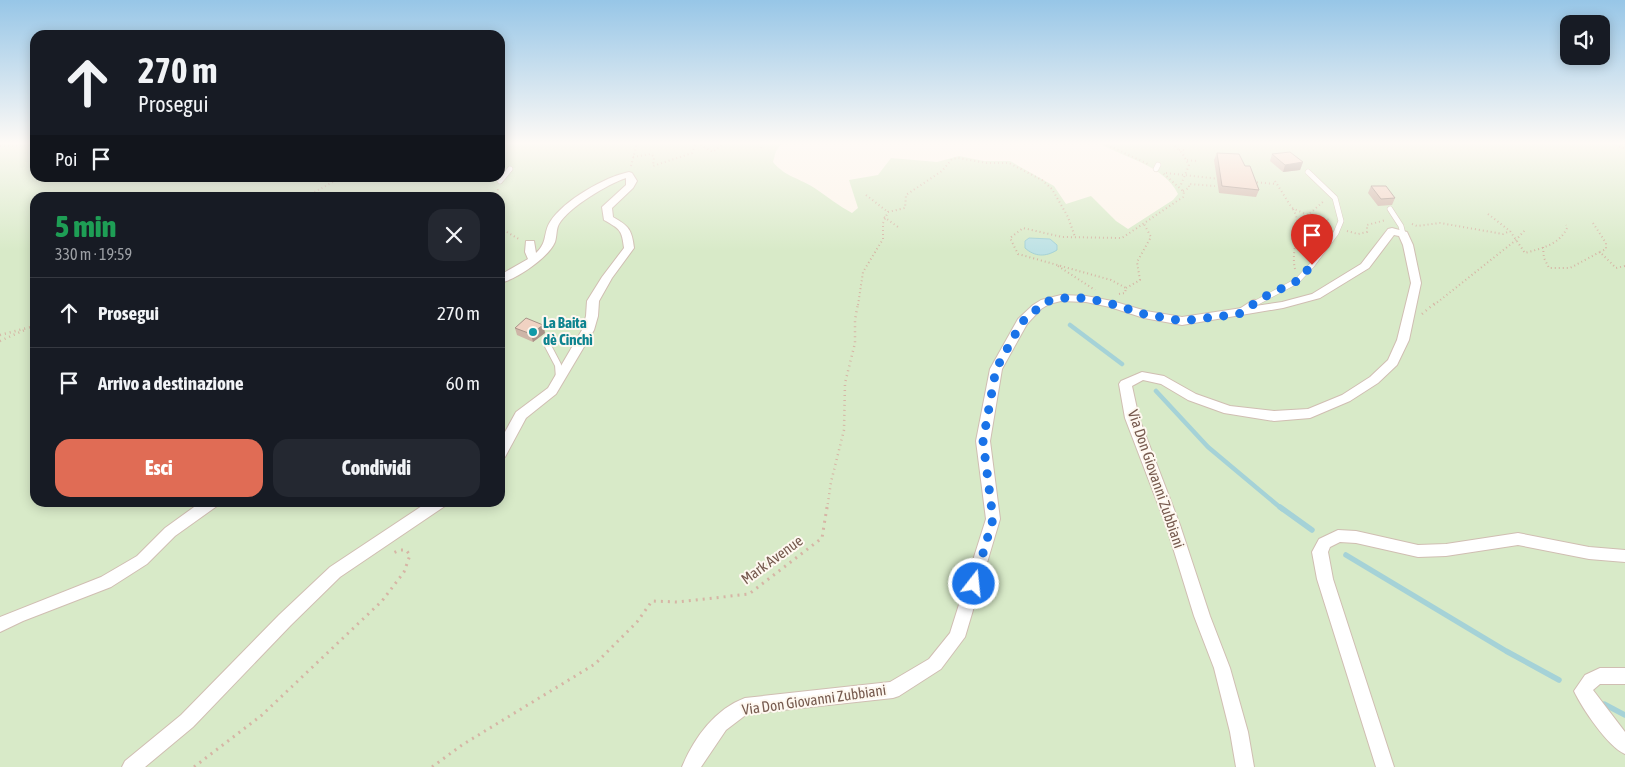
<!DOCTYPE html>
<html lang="it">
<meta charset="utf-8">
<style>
:root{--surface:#171b24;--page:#242831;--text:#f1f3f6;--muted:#9ea1a6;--line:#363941;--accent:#e06c55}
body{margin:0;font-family:"Asap Condensed",sans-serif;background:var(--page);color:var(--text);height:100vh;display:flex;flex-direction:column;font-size:19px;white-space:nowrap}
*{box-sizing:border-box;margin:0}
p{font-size:16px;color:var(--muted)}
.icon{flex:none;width:28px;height:28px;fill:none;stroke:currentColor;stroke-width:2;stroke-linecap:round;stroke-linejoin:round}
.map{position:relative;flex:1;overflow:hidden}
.drawer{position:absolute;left:30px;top:192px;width:475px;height:315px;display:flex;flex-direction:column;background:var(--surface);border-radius:15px;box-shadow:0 2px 12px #0003}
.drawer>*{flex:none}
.top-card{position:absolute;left:30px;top:30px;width:475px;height:152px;border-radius:15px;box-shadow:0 2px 12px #0003;background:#171b24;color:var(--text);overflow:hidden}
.buttons{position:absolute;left:1560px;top:15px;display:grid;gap:10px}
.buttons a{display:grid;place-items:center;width:50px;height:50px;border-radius:10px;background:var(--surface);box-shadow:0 2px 12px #0003;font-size:25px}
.pin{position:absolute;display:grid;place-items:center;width:42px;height:42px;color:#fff;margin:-51px -21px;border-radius:50% 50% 50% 0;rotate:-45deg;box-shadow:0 0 5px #0007}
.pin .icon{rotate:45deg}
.me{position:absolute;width:55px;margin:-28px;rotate:16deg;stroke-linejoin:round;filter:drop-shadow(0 0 4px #0008)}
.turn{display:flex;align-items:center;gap:18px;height:105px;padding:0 25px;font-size:22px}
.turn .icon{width:65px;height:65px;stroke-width:2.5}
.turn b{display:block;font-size:35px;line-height:42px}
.then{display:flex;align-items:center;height:48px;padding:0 25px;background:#0003;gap:10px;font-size:19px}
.round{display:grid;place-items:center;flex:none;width:52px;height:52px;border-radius:15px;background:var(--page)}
.overview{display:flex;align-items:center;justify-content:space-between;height:85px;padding:0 25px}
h1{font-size:30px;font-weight:800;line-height:38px;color:#1e9e55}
.cta{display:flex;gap:10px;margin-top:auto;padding:10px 25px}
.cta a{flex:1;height:58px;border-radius:15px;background:var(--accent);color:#fff;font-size:20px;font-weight:800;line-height:58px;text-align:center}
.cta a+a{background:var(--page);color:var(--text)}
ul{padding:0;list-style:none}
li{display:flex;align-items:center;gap:15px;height:70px;padding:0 25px;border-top:1px solid var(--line)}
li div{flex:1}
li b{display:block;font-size:19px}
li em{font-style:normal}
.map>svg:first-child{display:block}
.green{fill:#d8eac8;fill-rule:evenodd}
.water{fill:#bee2e5;stroke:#a5d2d7}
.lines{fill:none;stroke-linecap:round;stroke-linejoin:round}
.stream-far1{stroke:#a5d2d7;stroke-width:4.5}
.stream{stroke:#a5d2d7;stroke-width:5.5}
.lane-far1-casing{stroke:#d0beb2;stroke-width:6}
.lane-casing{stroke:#d0beb2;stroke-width:8}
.street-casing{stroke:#d0beb2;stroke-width:2}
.path-far2{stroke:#d6b5a5;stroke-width:2;stroke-dasharray:1 3;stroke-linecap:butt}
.path-far1{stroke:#d6b5a5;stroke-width:2.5;stroke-dasharray:1 4;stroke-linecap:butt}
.path{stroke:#d6b5a5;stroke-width:3;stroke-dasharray:2 5;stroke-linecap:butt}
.lane-far1{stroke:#fff;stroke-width:5}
.lane{stroke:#fff;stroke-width:6}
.street{fill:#fff;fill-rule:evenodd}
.wall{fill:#ceb5a7}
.shaded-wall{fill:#a89388}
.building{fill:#f0d2c2;stroke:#a89388}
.route{stroke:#1a73e8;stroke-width:9;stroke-dasharray:0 16.2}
.culture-dot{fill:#0f9aa8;stroke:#fef8f0;stroke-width:2}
.labels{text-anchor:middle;stroke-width:4;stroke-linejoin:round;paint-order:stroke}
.culture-label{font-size:15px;font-weight:bold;fill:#0d838f;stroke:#fef8f0;text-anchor:start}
.street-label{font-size:15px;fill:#765a4e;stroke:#fef8f0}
</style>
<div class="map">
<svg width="1625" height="767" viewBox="0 0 1625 767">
<rect width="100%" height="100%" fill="#fcf4ea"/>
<path class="green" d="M0 143H35V178H500V143H782L776 151 773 162C785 177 800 178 816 189 828 197 839 206 852 213L858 208 849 180 878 175 891 158 937 162 959 156 984 161H1010L1054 186 1066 204 1091 196 1116 221 1128 229 1173 200 1178 194C1164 165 1124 158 1099 143H1625V767H0ZM35 198H500V502H35Z"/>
<path class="water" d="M1029 238 1050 239 1057 245V250C1046 257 1035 257 1025 248V241Z"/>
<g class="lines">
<path class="stream-far1" d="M1070 325 1122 364
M1156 391 1208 447 1282 509"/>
<path class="stream" d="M1280 507 1312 530
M1346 555 1506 651 1559 680
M1604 704 1625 715"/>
<defs>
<path id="lane-far1" d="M1156 169 1158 165
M500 181 510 169
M1390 209 1401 226 1403 234
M1252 305 1297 281 1312 265 1336 233 1341 221 1335 198 1308 172"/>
<path id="lane" d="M1240 312 1254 303
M548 346 558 365 559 378"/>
<path id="street" d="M629 172 632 173 637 181 633 188 612 208 613 217C629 226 632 230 634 248L612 278 599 301 598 316 594 330 556 394 526 418 505 457 500 458V441L516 412 548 388 582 330 586 316 587 301 602 277 624 248C622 230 620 229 604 220L602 207 626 185V178C608 184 569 207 559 224 556 229 557 236 555 242 548 258 517 279 500 283V275L528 259 525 252 526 241H534L536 253C548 242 543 233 550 222 564 200 605 177 629 172Z
M1392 228 1407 232 1413 245 1421 283 1409 340 1397 365 1378 383 1350 401 1310 418 1274 421 1224 413 1188 400 1161 384 1143 380 1132 386 1139 418 1180 525 1210 616 1230 668 1248 732 1254 767H1236L1230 732 1214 668 1194 616 1166 525 1125 418 1119 384 1121 381 1142 372 1164 376 1196 394 1230 406 1274 411 1308 409 1342 395 1370 377 1388 360 1397 340 1411 283 1403 245 1399 236 1394 235 1369 268 1320 298 1283 308 1182 325 1144 318 1110 307 1086 302 1061 301 1049 304 1041 309 1027 324 1002 369 990 441 1000 519 965 637 941 669 899 696 893 698 747 714 726 730 701 767H682C694 738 715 709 745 698L890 682 929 659 950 633 986 519 976 441 990 369 1018 319 1033 305 1041 300 1061 295 1086 296 1112 301 1146 311 1182 317 1282 302 1312 294 1361 264 1388 229Z
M201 502H219L217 506 175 536 147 564 111 587 23 621 0 632V617L101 577 137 556 165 528Z
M428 502H447L445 506 340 577 291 625 193 727 145 767H122L125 761 181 715 279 615 330 567Z
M1338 530 1356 531 1418 545 1446 544 1518 533 1589 547 1625 550V562L1589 559 1518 545 1446 556 1418 557 1356 543 1340 542 1330 547 1328 552 1333 579 1394 767H1376L1317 579 1312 552 1319 539Z
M1600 668H1625V684H1600L1593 690 1625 732V754C1608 747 1582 708 1574 691L1585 675Z"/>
</defs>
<use href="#lane-far1" class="lane-far1-casing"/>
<use href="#lane" class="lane-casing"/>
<use href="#street" class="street-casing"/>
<path class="path-far2" d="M697 143 713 152 724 143
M1103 143 1148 164
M1172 143 1182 153 1189 165 1180 187
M1612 143 1625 149
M0 146 35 145
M761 148 762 143
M1179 150H1187
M633 157 651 154 654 157 653 166 692 153 696 143
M1187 160 1197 161
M631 166 637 143
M1166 173 1220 179
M1275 181 1292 208 1308 215 1324 201
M1253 182 1276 184
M1183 191 1189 188V184L1215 186
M866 195 888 212
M304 198 340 178
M496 198 498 189
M1293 209C1304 228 1290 248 1295 269
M1488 214 1510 231 1525 253C1542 248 1559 245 1567 228L1566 225
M1308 215 1330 220
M884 217 898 227
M1593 223 1606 243V249L1600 252
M1412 224 1417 226 1440 223 1503 234 1510 231
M500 228 519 239
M1347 231 1358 234 1367 232V225L1386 220
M1543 247 1544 258 1549 268H1570L1600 252 1616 268 1625 266
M1058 266 1095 290
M1126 288 1140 280 1137 262 1151 237 1144 224
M1119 294 1125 293 1126 288 1111 280 1018 254 1010 238 1023 228 1062 237 1122 238 1183 197 1184 192 1163 173
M858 305 863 272 883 239V223L888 212 905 208 906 195 942 171 952 159 958 158 987 163H1009L1042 180 1052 189 1068 217 1075 237
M1434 305 1516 240 1525 230"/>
<path class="path-far1" d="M1422 314 1435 303
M0 335 35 326
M0 341 27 329
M827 509 831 482 844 430 845 383 855 343V320L858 303"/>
<path class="path" d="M194 767 262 715 382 601 404 572 410 555 406 550H400L391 554
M432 767 462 745 595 664 637 622 652 601 678 602 749 594 822 538 827 507"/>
<use href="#lane-far1" class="lane-far1"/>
<use href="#lane" class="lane"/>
<use href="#street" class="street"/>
</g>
<path class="wall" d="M1217 153 1259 190 1256 197 1219 193 1214 160Z
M1272 154 1303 162 1300 170 1283 172 1270 161Z
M1371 186 1395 198 1392 205 1378 206 1368 193Z
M543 325 545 333 533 342 517 335 515 328Z"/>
<path class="shaded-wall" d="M1303 162 1300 170 1283 172 1285 165Z
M543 325 545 333 533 342 531 334Z"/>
<path class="building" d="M1290 152 1303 162 1285 165 1272 154Z
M1217 153 1239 154 1245 166H1250L1259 190 1222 186Z
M1371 186H1386L1395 198 1381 199Z
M526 318 543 325 531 334 515 328Z"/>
<linearGradient id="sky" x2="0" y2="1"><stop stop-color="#97c6e7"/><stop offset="0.57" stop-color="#fefaf6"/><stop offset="1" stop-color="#fefaf6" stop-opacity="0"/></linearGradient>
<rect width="1625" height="251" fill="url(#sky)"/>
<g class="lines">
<path class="route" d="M974 584 993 519 983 441 996 369 1022 322 1045 302 1061 298H1086L1112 304 1144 314 1182 321 1239 314 1264 297 1297 281 1312 265"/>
</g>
<circle class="culture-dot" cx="533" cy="332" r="5"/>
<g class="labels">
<g class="culture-label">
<text x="543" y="328">La Baita<tspan x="543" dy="17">dè Cinchì</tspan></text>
</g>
<g class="street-label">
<text transform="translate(1156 479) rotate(71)" y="5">Via Don Giovanni Zubbiani</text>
<text transform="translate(772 560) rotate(-36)" y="5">Mark Avenue</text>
<text transform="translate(814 700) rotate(-8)" y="5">Via Don Giovanni Zubbiani</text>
</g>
</g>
</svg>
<div class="buttons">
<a><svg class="icon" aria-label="sound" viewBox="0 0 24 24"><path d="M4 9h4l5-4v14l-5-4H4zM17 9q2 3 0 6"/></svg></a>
</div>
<div class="pin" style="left:1312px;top:265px;background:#d93025"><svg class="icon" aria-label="arrive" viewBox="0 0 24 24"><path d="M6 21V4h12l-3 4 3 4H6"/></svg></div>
<svg class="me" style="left:974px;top:584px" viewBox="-20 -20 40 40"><circle r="17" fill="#1a73e8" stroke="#fff" stroke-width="3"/><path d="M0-11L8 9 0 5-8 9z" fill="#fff"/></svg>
<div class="top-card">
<div class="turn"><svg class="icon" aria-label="ahead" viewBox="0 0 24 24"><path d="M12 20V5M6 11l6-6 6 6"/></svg><div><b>270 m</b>Prosegui</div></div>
<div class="then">Poi<svg class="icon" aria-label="arrive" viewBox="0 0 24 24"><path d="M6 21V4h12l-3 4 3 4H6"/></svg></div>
</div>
<section class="drawer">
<div class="overview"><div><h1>5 min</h1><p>330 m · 19:59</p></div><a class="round"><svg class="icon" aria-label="close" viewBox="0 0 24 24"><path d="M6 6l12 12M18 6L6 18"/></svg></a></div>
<ul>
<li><svg class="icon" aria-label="ahead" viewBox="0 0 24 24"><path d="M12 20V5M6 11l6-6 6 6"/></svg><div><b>Prosegui</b></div><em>270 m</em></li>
<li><svg class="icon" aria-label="arrive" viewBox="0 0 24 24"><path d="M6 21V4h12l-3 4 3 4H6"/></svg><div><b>Arrivo a destinazione</b></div><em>60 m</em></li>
</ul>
<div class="cta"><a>Esci</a><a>Condividi</a></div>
</section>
</div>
